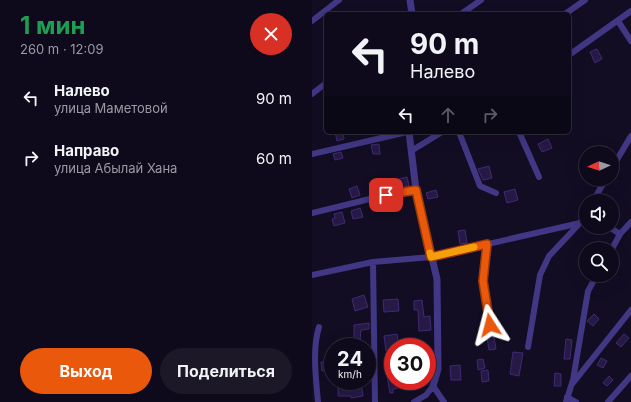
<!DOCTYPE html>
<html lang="ru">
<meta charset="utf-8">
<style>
:root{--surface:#0e0a1b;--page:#1c1828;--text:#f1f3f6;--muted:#9b9aa3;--line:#2e2b3a;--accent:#ea580c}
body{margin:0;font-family:Inter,sans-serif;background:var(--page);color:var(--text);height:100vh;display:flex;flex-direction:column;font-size:15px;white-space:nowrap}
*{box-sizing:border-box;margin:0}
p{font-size:13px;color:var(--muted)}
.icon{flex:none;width:22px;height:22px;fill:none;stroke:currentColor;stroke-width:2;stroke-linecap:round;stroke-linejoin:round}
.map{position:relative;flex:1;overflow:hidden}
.sheet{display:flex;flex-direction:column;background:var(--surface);width:312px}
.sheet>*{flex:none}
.banner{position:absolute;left:12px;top:12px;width:247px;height:122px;border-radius:6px;box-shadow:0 4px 16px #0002,0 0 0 1px var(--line);background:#0e0a1b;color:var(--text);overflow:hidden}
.needle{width:26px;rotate:266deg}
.buttons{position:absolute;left:267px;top:146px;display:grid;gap:8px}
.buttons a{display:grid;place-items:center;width:40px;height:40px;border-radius:50%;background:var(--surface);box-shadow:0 4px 16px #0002,0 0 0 1px var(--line);font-size:20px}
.speed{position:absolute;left:12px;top:338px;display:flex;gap:8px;font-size:20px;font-weight:700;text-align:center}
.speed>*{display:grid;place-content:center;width:52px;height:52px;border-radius:50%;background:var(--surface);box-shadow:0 4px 16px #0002,0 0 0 1px var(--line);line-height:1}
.speed small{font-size:10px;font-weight:400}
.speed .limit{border:6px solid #d22;background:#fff;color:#111}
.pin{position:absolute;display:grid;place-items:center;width:34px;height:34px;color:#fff;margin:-17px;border-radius:8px;box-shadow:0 2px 6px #0006}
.me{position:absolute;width:44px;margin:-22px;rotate:351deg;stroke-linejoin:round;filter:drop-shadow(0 0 3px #0008)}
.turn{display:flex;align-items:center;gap:14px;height:84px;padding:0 20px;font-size:18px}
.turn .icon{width:52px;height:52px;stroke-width:2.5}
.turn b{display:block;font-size:28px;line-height:34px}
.lanes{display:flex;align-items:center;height:38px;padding:0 20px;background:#0003;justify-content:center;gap:20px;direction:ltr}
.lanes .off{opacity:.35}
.round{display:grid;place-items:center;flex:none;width:42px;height:42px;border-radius:21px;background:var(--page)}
.headline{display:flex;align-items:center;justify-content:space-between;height:68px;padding:0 20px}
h1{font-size:24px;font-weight:700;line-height:30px;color:#1e9e55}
.action{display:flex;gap:8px;margin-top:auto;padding:8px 20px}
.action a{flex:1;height:46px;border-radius:24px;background:var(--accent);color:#fff;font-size:16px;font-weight:700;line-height:46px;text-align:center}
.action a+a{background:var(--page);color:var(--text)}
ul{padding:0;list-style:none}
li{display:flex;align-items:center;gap:12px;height:60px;padding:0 20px}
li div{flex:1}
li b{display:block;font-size:15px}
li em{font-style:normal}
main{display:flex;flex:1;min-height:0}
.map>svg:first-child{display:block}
.building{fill:#261945;stroke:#3f2a72}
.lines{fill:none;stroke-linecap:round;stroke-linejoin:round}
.minor{stroke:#413784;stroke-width:6}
.tertiary{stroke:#413784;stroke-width:7}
.route-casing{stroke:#983908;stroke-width:10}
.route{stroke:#ea580c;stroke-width:7}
.slow{stroke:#f59e0b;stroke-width:7}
</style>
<main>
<section class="sheet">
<div class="headline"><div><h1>1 мин</h1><p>260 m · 12:09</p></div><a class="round" style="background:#d93025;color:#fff"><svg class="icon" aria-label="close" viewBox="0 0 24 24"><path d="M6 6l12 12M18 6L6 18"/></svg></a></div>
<ul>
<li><svg class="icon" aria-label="left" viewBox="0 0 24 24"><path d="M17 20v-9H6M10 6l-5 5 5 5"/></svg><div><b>Налево</b><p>улица Маметовой</p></div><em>90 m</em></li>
<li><svg class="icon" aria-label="right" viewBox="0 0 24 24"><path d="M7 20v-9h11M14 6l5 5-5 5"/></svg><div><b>Направо</b><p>улица Абылай Хана</p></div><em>60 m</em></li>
</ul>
<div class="action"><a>Выход</a><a>Поделиться</a></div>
</section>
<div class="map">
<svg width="319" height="402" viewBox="0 0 319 402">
<rect width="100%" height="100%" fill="#130d24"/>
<path class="building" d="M285 49 290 59 283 63 278 52Z
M23 132H31L32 139 25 141Z
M236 139 240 148 230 152 226 144Z
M67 144 68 154H61L59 145Z
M29 152 31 158 23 160 21 154Z
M177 166 180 178 171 180 166 169Z
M95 177 97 186 89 188 87 179Z
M65 181 68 191 59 194 57 183Z
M45 186 48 195 40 198 37 189Z
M203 189 206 200 195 203 192 192Z
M124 190 126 197 116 199 114 193Z
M48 208 51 217 41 219 39 211Z
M30 212 33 223 22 226 20 219 23 218 22 214Z
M153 230 155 243 148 244 146 231Z
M52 295 56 307 43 311 40 299Z
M86 299 87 311 72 312 71 300Z
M110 300 112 317 118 316 119 330 107 331 106 310H102V301Z
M282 314 287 319 281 326 275 321Z
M57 323V329L49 330 48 341H51L50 347H42V325Z
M85 334 87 347H81V350L74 351 72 336Z
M312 334 317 338 309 347 304 343Z
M182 337 184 349 177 350 175 338Z
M254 339 260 340 258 359H252Z
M201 352 211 353 207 376 198 374Z
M289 358 295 361 291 368 285 365Z
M171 359 173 368 166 370 165 360Z
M17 361V370L10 371 9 362Z
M148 365 149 380H139L138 366Z
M176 370 177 381 170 382 169 371Z
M243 373 249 374V386H242Z
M81 374V381H85L86 388 81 389V393H78L75 375Z
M297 376 301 380 295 386 291 383Z
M26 381 36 382V384L49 382 51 396 39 398V396H26Z"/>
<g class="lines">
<path class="minor" d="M149 14 169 0
M253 14 273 0
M0 21 27 0
M306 21 319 41
M257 55 319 11
M0 94 14 83
M147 132 168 186 184 193
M207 132 227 177
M99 151 130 132
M0 154 95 132
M300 168 319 136
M281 201 294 179
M0 213 74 195 104 190
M297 227 308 234 319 222
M175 244 171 281 178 325
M300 249 308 234
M61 262 63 402
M0 275 61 262 119 257 268 223 274 212
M216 347 228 275 237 256 268 223 274 222
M261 383 319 310
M255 397 264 402
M6 402C4 379 0 349 7 327
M102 402 114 395 121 386 132 402
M254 402 261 380 276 291 285 275
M296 402 319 376"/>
<path class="tertiary" d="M98 0 100 14
M97 132 104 190 125 279 126 369 121 386"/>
</g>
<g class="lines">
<defs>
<path id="route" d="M74 195 104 190 119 257 175 244 171 281 178 325"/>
</defs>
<use href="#route" class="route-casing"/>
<use href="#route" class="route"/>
<path class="slow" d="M118 253 119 257 162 247"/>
</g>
</svg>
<div class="buttons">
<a><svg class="needle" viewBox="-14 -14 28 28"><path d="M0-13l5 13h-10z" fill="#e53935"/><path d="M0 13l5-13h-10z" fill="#9b9aa3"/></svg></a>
<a><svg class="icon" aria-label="sound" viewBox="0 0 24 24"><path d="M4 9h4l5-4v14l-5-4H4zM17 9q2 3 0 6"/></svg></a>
<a><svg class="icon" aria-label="search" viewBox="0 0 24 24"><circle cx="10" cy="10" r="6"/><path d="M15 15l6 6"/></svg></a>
</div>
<div class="speed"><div>24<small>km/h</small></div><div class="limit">30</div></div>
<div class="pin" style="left:74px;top:195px;background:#d93025"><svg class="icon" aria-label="arrive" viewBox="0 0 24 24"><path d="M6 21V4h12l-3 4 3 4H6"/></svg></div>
<svg class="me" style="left:178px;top:325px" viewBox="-20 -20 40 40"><path d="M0-17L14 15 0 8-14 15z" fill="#ea580c" stroke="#fff" stroke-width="4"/></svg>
<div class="banner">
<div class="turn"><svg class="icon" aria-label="left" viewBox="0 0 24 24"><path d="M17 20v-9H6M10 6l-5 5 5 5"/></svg><div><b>90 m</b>Налево</div></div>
<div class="lanes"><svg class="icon" aria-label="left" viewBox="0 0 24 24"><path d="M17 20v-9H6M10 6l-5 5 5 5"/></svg><svg class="icon off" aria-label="ahead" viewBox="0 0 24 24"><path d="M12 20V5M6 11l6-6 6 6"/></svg><svg class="icon off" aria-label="right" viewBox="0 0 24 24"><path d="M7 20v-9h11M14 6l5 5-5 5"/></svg></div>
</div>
</div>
</main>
